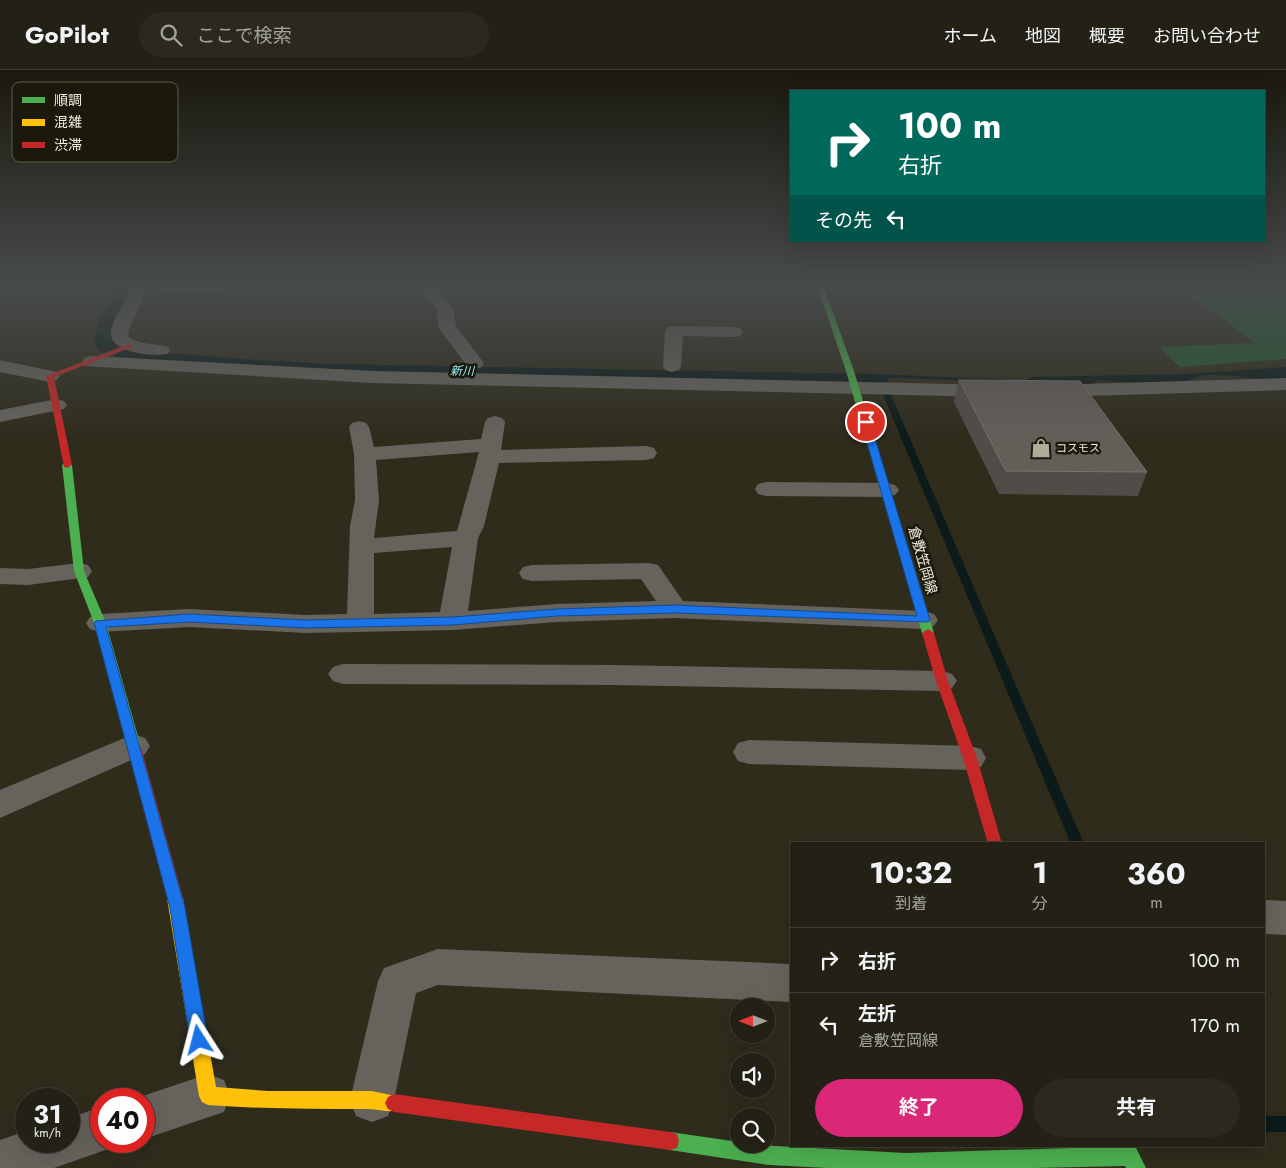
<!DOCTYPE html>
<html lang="ja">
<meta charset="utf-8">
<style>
:root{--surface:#232115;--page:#2b291e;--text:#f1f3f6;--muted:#a3a3a0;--line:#403e34;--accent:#db2777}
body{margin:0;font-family:Jost,"Noto Sans JP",sans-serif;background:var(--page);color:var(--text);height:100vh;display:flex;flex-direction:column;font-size:19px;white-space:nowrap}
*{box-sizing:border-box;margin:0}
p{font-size:16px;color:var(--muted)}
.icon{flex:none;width:28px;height:28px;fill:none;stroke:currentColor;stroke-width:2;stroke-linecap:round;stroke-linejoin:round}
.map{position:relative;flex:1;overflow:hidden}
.sheet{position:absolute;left:790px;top:772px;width:475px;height:305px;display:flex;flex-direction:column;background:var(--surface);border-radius:0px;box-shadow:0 5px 20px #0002,0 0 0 1px var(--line)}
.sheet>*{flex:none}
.guide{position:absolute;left:790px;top:20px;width:475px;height:152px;border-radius:0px;box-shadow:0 5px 20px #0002,0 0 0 1px var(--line);background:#00695c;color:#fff;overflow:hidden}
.needle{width:32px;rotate:270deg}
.tools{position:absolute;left:730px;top:928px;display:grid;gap:10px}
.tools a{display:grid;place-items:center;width:45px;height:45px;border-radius:50%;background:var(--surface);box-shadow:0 5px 20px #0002,0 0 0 1px var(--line);font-size:25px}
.speed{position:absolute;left:15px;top:1018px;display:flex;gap:10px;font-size:25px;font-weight:700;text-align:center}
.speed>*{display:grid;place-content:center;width:65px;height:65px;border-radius:50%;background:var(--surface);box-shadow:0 5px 20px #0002,0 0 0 1px var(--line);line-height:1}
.speed small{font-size:12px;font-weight:400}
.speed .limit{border:8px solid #d22;background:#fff;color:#111}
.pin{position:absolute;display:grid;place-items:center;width:42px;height:42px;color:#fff;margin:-21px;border:2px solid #fff;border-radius:50%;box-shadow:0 1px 5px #0007}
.me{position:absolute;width:55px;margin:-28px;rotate:351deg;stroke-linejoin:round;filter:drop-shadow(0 0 4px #0008)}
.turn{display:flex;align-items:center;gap:18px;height:105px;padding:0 25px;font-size:22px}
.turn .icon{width:65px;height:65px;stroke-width:2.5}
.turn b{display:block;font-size:35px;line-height:42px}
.then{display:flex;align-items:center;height:48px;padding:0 25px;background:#0003;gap:10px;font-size:19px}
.eta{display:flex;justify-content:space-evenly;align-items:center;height:85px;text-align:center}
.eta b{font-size:30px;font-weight:700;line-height:35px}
.action{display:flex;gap:10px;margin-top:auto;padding:10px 25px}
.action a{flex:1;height:58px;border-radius:30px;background:var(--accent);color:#fff;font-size:20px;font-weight:700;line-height:58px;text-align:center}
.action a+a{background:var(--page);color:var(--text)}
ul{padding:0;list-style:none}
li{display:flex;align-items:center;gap:15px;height:65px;padding:0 25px;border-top:1px solid var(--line)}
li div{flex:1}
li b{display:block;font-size:19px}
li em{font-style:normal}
header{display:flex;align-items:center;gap:30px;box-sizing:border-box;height:70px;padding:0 25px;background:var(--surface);border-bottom:1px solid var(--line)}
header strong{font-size:24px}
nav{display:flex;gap:28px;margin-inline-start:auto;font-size:18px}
.search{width:350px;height:45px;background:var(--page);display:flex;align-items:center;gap:12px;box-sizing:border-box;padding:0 18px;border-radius:28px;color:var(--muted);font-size:19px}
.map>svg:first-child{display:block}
.green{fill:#245a32}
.water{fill:#0c1a1a}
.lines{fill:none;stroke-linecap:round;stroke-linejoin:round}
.stream{fill:#0c1a1a;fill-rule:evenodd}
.street{fill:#66635d;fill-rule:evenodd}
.fast{fill:#4caf50;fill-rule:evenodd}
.slow{fill:#ffc107;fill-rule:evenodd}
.jam{fill:#c62828;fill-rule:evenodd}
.wall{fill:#524c48}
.building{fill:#645e59;stroke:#7a756e}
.route{fill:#1a73e8;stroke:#114b97}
.labels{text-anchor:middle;stroke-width:5;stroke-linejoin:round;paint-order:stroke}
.far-poi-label{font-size:11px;fill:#f4f0e0;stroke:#1b190c;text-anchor:start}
.far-water-label{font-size:12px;font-style:italic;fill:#98edf7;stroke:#1b190c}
.street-label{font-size:14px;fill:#f4f0e0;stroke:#1b190c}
.key{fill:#1b190c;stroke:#5c5a4c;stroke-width:1}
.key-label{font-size:14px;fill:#f4f0e0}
</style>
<header>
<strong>GoPilot</strong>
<div class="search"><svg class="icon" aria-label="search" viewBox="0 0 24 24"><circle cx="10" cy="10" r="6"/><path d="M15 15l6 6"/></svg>ここで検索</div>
<nav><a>ホーム</a><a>地図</a><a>概要</a><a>お問い合わせ</a></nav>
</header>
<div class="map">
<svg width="1286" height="1098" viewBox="0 0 1286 1098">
<rect width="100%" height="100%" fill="#2f2c1c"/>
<path class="green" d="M1165 215H1286V289L1180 297 1159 277 1254 273C1224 247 1202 233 1165 215Z"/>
<path class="water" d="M112 215H129L127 232 112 265 132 280 254 290 333 294 874 304 1018 310H1026L1032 307 1186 304 1286 297V308C1279 309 1273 310 1266 309 1244 309 1207 299 1188 311L1135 313 1099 310 1088 316 905 308H889L886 314 472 305 223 295 117 287 99 280 94 270 99 253 115 224Z"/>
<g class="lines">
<path class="stream" d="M882 318 889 320 1084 774H1071L881 320Z
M1264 1046H1286V1062H1264Z"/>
<path class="street" d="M130 215H228L226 218 220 220 144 225 128 262 129 268 143 273 167 276 170 280 167 284C153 287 111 282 111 264 110 254 125 231 130 221Z
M417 215H434L453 238 456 256 484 293 482 297 475 299 468 297 438 257 437 239Z
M674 256 734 257 740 258 743 262 740 266 734 267 683 266 681 296 679 300 672 302 665 300 663 296 665 261 668 257Z
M91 286 373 301 995 315 1002 317 1005 321 1002 325 995 327 373 313 84 296 82 292 84 288Z
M0 290 57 302 60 306 57 310 50 312 0 302Z
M1286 308V320L1048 327 1041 325 1038 321 1041 317 1048 315Z
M57 329 64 331 67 335 64 339 0 352V340Z
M495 346 502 348 505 352 501 380 646 376 654 378 657 383 654 388 646 390 499 393 484 456 478 468 468 541 557 534 656 531 641 509 532 511 523 509 519 503 523 497 532 495 649 493 658 495 683 531 924 541 934 544 938 550 934 556 924 559 675 548 557 552 453 560 306 563 189 557 100 562 90 559 86 553 90 547 100 544 189 539 306 545 347 544 350 456 355 430 354 384 349 357 352 353 359 351 366 353 369 357 374 377 481 369 485 352 488 348ZM479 382 457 461 374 468 379 430 376 390ZM452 477 440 542 374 544V483Z
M766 412 887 413 895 415 899 420 895 425 887 427 766 426 758 424 755 419 758 414Z
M79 493 88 495 92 501 88 507 28 515 0 514V498L28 499Z
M343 594 613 595 942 601 952 604 957 611 952 618 942 621 613 615 343 614 333 611 328 604 333 597Z
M134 664 145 668 150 676 145 684 0 748V720Z
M749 670 970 676 981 679 986 688 981 697 970 700 749 694 738 691 733 682 738 673Z
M1264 830 1286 831V865L1264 864Z
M438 879 791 894V932L438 915 416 923 394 1030 388 1046 372 1052 356 1046 350 1030 378 911 384 898Z
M208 1004 224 1010 230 1026 224 1042 144 1069V1029H134Z
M101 1037V1071H119L117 1076 54 1098H0V1070L26 1061V1071H69V1048Z"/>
<path class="fast" d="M817 215H823L854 301 934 563 932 566H924L922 563 846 301Z
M67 392 72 395 84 501 106 553 141 677 139 680 134 682 129 680 127 677 94 553 74 501 62 395Z
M670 1062 739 1072V1074L906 1083 1135 1076 1146 1098H1126L1125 1096 1035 1098H827L769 1095 670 1080 663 1078 661 1071 663 1064Z"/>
<path class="slow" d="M175 821 180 823 183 828 216 1017 268 1021H372L400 1027 403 1033 400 1039C390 1044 378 1039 366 1039 313 1039 261 1039 208 1035L202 1032 199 1026 167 828 170 823Z"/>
<path class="jam" d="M128 274 135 276 54 307 72 395 67 398 64 397 46 306Z
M928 559 934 563 948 611 977 688 1002 774H988L963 688 936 611 922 563Z
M134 672 139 674 141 677 183 828 180 833 175 835 170 833 167 828 127 677 129 674Z
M394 1024 670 1062 677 1064 679 1071 677 1078 670 1080 394 1042 388 1039 385 1033 388 1027Z"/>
</g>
<path class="wall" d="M959 310 1147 402 1138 426 999 424 954 332Z"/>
<path class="building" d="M959 310 1080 311 1147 402 1006 401Z"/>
<linearGradient id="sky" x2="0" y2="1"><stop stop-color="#1a180f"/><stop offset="0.58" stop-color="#474b4b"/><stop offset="1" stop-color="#474b4b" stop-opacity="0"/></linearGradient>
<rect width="1286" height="369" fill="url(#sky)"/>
<path class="route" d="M866 349 870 352 930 550 928 552 675 543 557 546 453 555 306 558 189 552 106 557 185 838 208 970 205 976 199 978 193 976 190 970 170 838 94 553 96 551 189 544 306 550 453 547 557 539 675 535 917 546 861 352Z"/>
<defs>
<symbol id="shop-bare" viewBox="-9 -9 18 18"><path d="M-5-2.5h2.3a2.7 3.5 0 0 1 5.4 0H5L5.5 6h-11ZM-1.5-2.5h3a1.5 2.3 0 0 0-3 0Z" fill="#afab9b" stroke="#1b190c" stroke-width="2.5" paint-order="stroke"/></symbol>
</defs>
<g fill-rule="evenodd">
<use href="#shop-bare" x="1027" y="364" width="28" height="28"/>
</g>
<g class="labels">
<g class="far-poi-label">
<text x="1056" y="382">コスモス</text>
</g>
<g class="far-water-label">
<text transform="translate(462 301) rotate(1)" y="4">新川</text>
</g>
<g class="street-label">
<text transform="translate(923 490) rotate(74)" y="5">倉敷笠岡線</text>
</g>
</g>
<rect x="12" y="12" width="166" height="80" rx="8" class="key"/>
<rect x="22" y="27" width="23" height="6" fill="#4caf50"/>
<rect x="22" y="49" width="23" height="7" fill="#ffc107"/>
<rect x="22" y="72" width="23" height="6" fill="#c62828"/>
<g class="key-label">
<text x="54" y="35">順調</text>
<text x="54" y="57">混雑</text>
<text x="54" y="80">渋滞</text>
</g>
</svg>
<div class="tools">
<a><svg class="needle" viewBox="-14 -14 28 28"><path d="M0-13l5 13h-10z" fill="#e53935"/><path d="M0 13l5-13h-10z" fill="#a3a3a0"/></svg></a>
<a><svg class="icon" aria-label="sound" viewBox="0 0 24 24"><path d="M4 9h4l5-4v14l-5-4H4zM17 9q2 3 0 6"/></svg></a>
<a><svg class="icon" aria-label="search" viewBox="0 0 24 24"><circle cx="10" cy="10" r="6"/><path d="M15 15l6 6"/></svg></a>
</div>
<div class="speed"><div>31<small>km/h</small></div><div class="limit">40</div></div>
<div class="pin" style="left:866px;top:352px;background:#d93025"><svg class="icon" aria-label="arrive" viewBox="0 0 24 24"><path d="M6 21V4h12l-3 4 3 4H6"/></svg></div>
<svg class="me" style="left:199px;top:970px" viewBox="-20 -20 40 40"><path d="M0-17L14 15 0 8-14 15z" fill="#1a73e8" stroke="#fff" stroke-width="4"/></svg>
<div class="guide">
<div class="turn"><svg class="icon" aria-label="right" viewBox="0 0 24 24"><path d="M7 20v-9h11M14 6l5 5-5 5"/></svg><div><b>100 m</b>右折</div></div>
<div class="then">その先<svg class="icon" aria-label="left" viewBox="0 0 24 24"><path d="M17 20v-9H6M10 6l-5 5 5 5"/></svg></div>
</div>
<section class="sheet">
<div class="eta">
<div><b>10:32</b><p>到着</p></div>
<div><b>1</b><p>分</p></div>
<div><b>360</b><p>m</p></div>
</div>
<ul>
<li><svg class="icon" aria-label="right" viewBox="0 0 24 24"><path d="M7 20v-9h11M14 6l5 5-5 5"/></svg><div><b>右折</b></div><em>100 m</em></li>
<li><svg class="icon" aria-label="left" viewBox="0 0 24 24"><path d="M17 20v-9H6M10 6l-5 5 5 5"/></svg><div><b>左折</b><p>倉敷笠岡線</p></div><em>170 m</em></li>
</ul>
<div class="action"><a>終了</a><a>共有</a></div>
</section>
</div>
